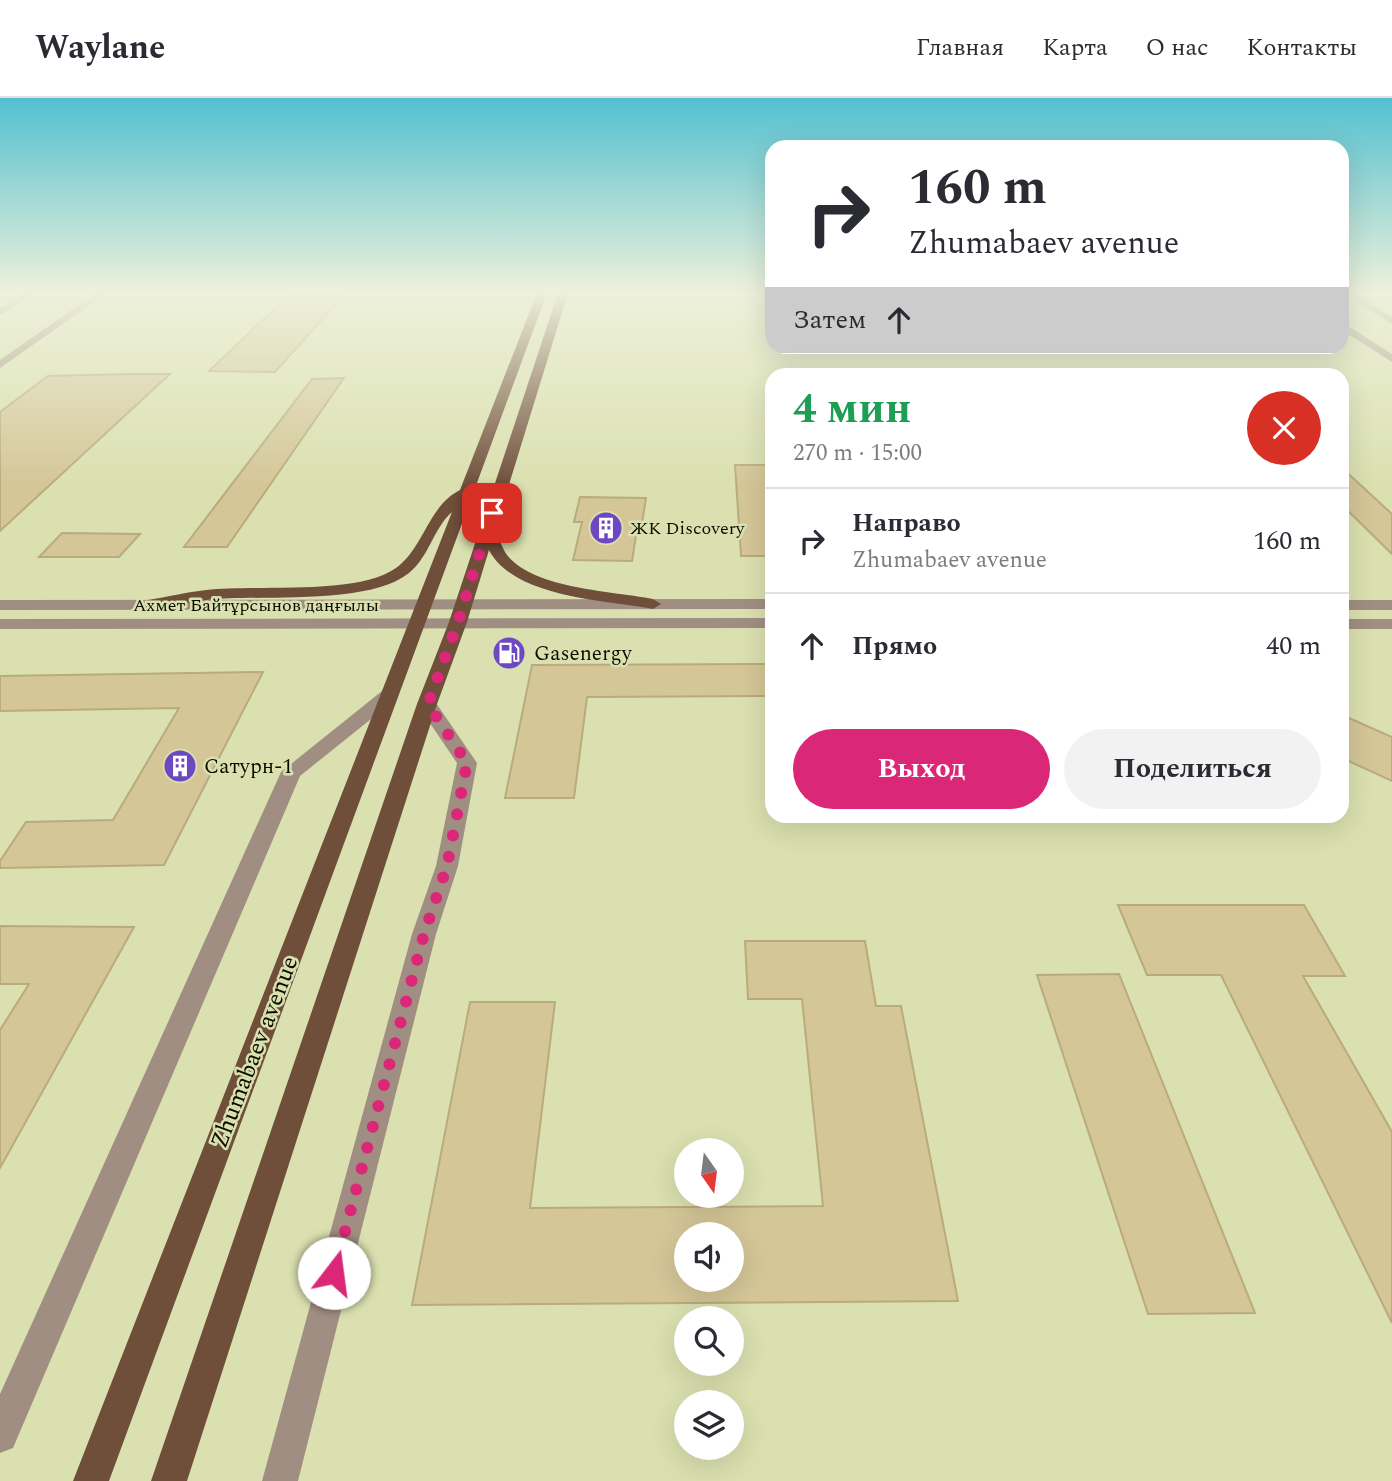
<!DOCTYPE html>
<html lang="ru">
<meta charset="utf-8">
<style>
:root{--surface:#fff;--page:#f2f2f3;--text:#2b2b33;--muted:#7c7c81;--line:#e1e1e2;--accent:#db2777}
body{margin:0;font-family:Spectral,serif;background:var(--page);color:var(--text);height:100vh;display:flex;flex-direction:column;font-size:26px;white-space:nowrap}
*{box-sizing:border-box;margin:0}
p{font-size:23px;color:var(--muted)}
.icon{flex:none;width:38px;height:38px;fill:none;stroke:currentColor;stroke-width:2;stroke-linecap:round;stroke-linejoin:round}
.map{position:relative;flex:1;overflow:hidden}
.drawer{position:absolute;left:765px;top:270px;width:584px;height:455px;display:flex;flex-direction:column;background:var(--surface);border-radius:21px;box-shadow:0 7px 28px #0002}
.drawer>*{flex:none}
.hud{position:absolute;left:765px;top:42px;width:584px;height:214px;border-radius:21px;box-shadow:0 7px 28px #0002;background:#fff;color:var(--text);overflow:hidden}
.needle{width:46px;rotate:166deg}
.tools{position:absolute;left:674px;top:1040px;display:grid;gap:14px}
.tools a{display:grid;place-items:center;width:70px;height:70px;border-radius:50%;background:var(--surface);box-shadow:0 7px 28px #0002;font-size:35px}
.pin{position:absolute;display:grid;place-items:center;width:60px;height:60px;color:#fff;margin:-30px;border-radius:14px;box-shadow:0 4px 10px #0006}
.me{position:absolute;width:77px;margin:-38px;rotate:15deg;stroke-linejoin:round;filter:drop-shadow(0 0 5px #0008)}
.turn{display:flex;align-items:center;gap:24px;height:147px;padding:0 28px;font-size:32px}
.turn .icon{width:91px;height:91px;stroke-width:2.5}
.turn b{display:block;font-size:49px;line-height:60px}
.then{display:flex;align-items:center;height:66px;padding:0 28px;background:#0003;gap:14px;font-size:26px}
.round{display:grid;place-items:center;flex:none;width:74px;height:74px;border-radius:37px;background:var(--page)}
.head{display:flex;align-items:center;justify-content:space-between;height:119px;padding:0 28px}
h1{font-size:42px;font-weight:700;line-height:52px;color:#1e9e55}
.button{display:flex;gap:14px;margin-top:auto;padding:14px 28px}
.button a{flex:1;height:80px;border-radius:42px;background:var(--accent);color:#fff;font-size:28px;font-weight:700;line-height:80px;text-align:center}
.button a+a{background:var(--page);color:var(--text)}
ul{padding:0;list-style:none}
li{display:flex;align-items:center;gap:21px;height:105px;padding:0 28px;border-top:2px solid var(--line)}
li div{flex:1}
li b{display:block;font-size:26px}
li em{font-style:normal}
header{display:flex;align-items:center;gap:42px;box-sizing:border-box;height:98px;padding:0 35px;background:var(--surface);border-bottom:2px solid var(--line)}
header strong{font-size:33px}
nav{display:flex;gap:38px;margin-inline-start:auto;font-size:24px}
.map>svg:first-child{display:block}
.building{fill:#d4c697;stroke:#b9ab7d;stroke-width:2;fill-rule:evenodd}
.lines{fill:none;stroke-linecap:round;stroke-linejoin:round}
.minor{fill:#a18e82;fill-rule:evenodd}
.major{fill:#6f4e3a;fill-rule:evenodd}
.route{stroke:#db2777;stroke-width:12;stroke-dasharray:0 21.6}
.labels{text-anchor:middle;stroke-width:5;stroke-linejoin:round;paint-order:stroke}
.far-poi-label{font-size:18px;fill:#0b0d00;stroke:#dae0af;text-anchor:start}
.far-street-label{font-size:18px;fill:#0b0d00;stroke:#dae0af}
.poi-label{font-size:21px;fill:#0b0d00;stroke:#dae0af;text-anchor:start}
.near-street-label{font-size:24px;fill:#0b0d00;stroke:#dae0af}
</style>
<header>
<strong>Waylane</strong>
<nav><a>Главная</a><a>Карта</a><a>О нас</a><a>Контакты</a></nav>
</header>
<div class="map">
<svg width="1392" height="1383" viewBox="0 0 1392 1383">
<rect width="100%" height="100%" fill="#dae0af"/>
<path class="building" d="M288 198H343L275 274 209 273Z
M130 276H170L0 433V314L48 278Z
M344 280 227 449H184L312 281Z
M735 367H772V458H741Z
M1342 370 1392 416V456L1342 407Z
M580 399 646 400 642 425H638L632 463 573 462 582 424H574Z
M62 435 140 436 119 459H39Z
M772 566V598L587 599 574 700H505L532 567Z
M263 574 164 767 0 770V763L26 724 113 722 179 610 0 613V578Z
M1342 617 1392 639V683L1342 660Z
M1118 807H1304L1345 878H1303L1392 1034V1225L1221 877H1147Z
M0 828 134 829 0 1070V932L29 886H0Z
M745 843H865L876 908H901L958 1203 412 1207 470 904H555L530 1110 823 1108 802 901H748ZM686 1136H732V1181H686Z
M1119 876 1255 1215 1148 1216 1037 877Z"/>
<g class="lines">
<path class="minor" d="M24 195H36L0 217V210Z
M96 195H107L0 270V262Z
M1342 195H1354L1392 219V226Z
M1342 224 1392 256V264L1342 232Z
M772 501V511L0 512V502Z
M1342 502H1392V512H1342Z
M772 520V530L0 531V521Z
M1342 521H1392V531H1342Z
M389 591 396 593 398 597 396 601 300 678 13 1350 0 1355V1296L281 674 382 593Z
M427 600 434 602 477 665 458 768 436 836 298 1383H262L412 836 436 768 457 665 417 606Z"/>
<path class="major" d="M537 195H547L109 1383H73L452 414C433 431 429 459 409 475 368 508 259 496 207 502 187 504 167 509 148 512L140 507 148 502C167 499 187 494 206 492 256 486 357 498 396 470 424 450 428 408 460 392Z
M558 195H568L495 432C499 440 502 450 507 457 534 491 613 493 653 501L661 506 653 511C605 502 514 500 489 452L467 524 437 606 187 1383H151L417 606 449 524Z"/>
</g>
<linearGradient id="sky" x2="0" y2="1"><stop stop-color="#53c0d0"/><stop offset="0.5" stop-color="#eef1db"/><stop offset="1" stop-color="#eef1db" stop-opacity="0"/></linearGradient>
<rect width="1392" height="389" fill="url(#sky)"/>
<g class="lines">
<path class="route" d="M334 1175 424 836 447 768 467 665 428 606 458 524 492 415"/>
</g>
<defs>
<symbol id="building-disc" viewBox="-11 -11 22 22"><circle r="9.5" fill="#6e48c1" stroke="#dae0af"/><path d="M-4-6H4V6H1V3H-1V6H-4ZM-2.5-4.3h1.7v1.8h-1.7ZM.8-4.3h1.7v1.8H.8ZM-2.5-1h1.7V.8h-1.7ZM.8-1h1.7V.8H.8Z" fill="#fff"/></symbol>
<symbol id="fuel-disc" viewBox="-11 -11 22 22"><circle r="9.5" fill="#6e48c1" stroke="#dae0af"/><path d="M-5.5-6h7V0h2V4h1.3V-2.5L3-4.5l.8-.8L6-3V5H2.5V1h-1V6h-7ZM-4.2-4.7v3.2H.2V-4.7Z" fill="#fff"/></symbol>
</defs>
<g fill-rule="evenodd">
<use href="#building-disc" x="587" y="411" width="38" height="38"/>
<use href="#fuel-disc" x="490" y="536" width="38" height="38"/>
<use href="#building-disc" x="161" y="649" width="38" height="38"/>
</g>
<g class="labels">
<g class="far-poi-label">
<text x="630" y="436">ЖК Discovery</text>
</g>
<g class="far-street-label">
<text x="256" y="513">Ахмет Байтұрсынов даңғылы</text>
</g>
<g class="poi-label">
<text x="534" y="562">Gasenergy</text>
<text x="204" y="675">Сатурн-1</text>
</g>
<g class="near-street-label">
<text transform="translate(254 954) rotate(-69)" y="8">Zhumabaev avenue</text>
</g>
</g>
</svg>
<div class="tools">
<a><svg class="needle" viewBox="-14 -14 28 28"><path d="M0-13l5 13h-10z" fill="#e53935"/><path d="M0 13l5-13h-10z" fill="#7c7c81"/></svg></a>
<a><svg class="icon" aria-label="sound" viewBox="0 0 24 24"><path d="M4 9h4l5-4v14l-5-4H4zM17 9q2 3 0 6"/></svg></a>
<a><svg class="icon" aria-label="search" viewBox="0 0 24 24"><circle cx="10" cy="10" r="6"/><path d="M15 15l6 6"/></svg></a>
<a><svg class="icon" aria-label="layers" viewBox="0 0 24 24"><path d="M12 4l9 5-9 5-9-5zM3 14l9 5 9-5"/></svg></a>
</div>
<div class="pin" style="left:492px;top:415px;background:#d93025"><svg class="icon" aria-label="arrive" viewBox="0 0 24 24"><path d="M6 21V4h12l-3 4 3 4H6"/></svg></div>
<svg class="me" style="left:334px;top:1175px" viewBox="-20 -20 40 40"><circle r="19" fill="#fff"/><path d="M0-13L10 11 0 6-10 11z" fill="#db2777"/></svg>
<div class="hud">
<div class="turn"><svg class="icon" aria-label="right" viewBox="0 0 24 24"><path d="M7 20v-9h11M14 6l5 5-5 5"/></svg><div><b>160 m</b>Zhumabaev avenue</div></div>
<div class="then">Затем<svg class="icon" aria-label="ahead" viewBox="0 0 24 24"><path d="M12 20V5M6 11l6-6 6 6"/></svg></div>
</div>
<section class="drawer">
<div class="head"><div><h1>4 мин</h1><p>270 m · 15:00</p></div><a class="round" style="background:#d93025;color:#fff"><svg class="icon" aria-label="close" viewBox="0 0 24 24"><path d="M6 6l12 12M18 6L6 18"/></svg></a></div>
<ul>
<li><svg class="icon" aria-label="right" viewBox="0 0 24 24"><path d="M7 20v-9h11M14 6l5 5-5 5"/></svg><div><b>Направо</b><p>Zhumabaev avenue</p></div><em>160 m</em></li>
<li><svg class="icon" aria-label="ahead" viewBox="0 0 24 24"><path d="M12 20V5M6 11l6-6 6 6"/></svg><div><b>Прямо</b></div><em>40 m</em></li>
</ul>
<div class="button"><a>Выход</a><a>Поделиться</a></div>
</section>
</div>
